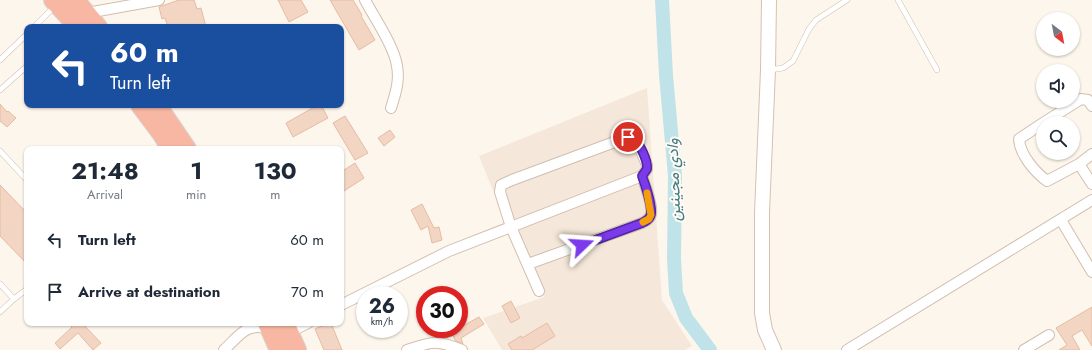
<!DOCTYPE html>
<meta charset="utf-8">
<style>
:root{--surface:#fff;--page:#f2f2f3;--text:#1f2937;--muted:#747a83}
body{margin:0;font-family:Jost,Vazirmatn,sans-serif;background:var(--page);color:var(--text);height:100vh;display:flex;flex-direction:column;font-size:15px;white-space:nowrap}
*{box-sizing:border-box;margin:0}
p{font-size:13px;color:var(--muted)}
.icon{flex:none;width:22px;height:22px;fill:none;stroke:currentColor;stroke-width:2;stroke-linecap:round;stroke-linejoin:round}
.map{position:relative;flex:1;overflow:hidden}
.panel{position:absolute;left:24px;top:146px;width:320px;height:180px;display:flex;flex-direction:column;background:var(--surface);border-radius:8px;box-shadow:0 1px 3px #0004}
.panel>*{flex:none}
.guide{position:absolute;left:24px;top:24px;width:320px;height:84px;border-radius:8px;box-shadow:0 1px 3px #0004;background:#1a4fa0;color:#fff;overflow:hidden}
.needle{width:26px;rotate:148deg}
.tools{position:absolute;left:1036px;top:12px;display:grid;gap:8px}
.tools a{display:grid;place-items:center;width:44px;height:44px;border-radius:50%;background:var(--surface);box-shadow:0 1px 3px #0004;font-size:20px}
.speed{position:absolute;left:356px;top:286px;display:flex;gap:8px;font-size:20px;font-weight:700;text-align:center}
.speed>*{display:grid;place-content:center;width:52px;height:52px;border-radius:50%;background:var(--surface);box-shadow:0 1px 3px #0004;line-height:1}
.speed small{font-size:10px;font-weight:400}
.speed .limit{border:6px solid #d22;background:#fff;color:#111}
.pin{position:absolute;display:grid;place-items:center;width:34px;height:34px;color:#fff;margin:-17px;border:2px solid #fff;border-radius:50%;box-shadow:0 1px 4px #0007}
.me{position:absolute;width:44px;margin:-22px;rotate:70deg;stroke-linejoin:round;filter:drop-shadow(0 0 3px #0008)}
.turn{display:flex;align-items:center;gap:14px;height:84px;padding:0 20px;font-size:18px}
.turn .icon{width:52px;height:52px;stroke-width:2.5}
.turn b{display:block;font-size:28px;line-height:34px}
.eta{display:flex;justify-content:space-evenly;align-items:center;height:68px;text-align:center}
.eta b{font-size:24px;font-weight:700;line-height:28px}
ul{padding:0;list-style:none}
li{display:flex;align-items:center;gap:12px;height:52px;padding:0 20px}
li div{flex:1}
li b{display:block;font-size:15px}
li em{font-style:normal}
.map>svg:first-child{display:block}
.residential{fill:#f5e8da}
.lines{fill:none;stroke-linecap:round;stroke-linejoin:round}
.river{stroke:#bfe3e8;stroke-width:14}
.building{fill:#f3d5c3;stroke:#e6bba3}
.lane-casing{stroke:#d1beb0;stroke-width:6}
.street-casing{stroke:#d1beb0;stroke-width:12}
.secondary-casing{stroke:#d6c0b0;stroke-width:16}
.highway-casing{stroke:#dad1cd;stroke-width:20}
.lane{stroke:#fff;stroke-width:5}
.street{stroke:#fff;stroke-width:10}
.secondary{stroke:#fff;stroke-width:14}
.highway{stroke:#f7b7a3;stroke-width:18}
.route-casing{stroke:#51269a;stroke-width:10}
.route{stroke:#7c3aed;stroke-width:7}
.slow{stroke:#f59e0b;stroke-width:7}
.labels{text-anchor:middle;stroke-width:4;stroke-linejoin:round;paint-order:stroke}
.water-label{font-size:16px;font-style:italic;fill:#437c86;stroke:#fffaf3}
</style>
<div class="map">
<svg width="1092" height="350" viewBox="0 0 1092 350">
<rect width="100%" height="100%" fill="#fdf6ec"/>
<path class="residential" d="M647 88 662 300 692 346 685 350H502L483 318 544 297 512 227 505 220 479 156Z"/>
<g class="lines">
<path class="river" d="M662 0 666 75 675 176 674 259 676 293 686 318 710 350"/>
</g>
<path class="building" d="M179 0H194L197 9 201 8 206 27H168L165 18 162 19 159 7Z
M278 0H301L308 12 289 22Z
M330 0H353L362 15 361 16 375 40 359 50Z
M0 104 7 112 8 111 16 118 7 127 0 121Z
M318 105H321L328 118 293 137 286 123Z
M345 116 368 153 355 160 333 123Z
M390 130 395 137 384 146 378 138Z
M355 163 364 178 341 193V172Z
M0 185 27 213V264L0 236Z
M422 204 434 228 439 227 442 240 432 243 428 226 421 230 411 210Z
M511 301 520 318 511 323 502 306Z
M1092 307V346L1082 330 1072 336 1080 350H1059L1067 345 1056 328Z
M479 317 484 324 461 338 463 344 455 340 452 333 460 330 459 328Z
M68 323H82L101 343 93 350 78 333 60 349 55 343 72 327Z
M328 323H331L342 350H324L315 329Z
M547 323 555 336 532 350H512L508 344 521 336 522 338Z"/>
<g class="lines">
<defs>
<path id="lane" d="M898 0 937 70
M34 27 55 6
M0 60 27 34
M769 70 783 68 793 61 809 29 816 20 847 0
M0 90 27 66
M0 151 27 180
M0 284 14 299
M0 312 14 299 27 289"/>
<path id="street" d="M365 0C375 19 394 46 397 66 400 81 395 95 391 108
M87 13 159 0
M1043 123 1019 139C1020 155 1035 172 1047 181L1079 164 1092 154
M1043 123 1081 99 1088 100 1092 106
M1079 164 1092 184
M1061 220 1092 272
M528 264 642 223C646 221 650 219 651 214 653 205 645 185 642 176
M341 305 449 251 642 176 647 169V165L637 141 632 137H628L512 180 501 185 500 192 511 227 539 291
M290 332 308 323
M224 350C240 335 246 322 270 329
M407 350C432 341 437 340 462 350
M847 350 1092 200
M1024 350 1049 335"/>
<path id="secondary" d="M769 0 768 70 762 213V313L765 330 774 350"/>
<path id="highway" d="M53 0 78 27
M75 0 98 27
M140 105 161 133 171 149
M157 105 187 149
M267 323 279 350
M285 323 297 350"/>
</defs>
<use href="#lane" class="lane-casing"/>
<use href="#street" class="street-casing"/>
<use href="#secondary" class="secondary-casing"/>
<use href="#highway" class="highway-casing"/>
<use href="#lane" class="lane"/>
<use href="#street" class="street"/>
<use href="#secondary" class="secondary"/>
<use href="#highway" class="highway"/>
</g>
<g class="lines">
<defs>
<path id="route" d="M582 245 642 223C646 221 650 219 651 214 652 205 645 184 642 176L647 169C648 160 639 142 632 137H628"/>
</defs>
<use href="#route" class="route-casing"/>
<use href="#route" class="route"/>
<path class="slow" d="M643 222 649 219 651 215 647 193"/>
</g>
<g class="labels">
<g class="water-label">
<text transform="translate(673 180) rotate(-92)" y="6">وادي مجينين</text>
</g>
</g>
</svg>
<div class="tools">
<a><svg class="needle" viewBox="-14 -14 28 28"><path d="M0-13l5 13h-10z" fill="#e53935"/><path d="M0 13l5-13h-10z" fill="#747a83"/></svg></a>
<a><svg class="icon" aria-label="sound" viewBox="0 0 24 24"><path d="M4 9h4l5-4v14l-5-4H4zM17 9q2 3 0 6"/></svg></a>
<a><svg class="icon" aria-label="search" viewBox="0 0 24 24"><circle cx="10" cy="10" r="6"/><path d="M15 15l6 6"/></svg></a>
</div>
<div class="speed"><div>26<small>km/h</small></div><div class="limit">30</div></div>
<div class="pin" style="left:628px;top:137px;background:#d93025"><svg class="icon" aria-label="arrive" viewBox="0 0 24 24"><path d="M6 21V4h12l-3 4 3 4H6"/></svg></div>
<svg class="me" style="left:582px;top:245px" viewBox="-20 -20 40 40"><path d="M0-17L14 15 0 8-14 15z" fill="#7c3aed" stroke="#fff" stroke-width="4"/></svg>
<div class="guide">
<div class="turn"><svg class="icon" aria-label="left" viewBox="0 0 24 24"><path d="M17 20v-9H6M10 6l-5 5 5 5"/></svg><div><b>60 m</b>Turn left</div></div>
</div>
<section class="panel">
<div class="eta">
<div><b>21:48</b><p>Arrival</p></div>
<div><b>1</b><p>min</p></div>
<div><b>130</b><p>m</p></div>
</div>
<ul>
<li><svg class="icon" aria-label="left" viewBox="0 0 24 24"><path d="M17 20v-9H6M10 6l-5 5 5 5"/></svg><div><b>Turn left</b></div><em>60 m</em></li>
<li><svg class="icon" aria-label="arrive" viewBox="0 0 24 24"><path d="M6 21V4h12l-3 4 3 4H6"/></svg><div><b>Arrive at destination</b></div><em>70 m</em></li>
</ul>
</section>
</div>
